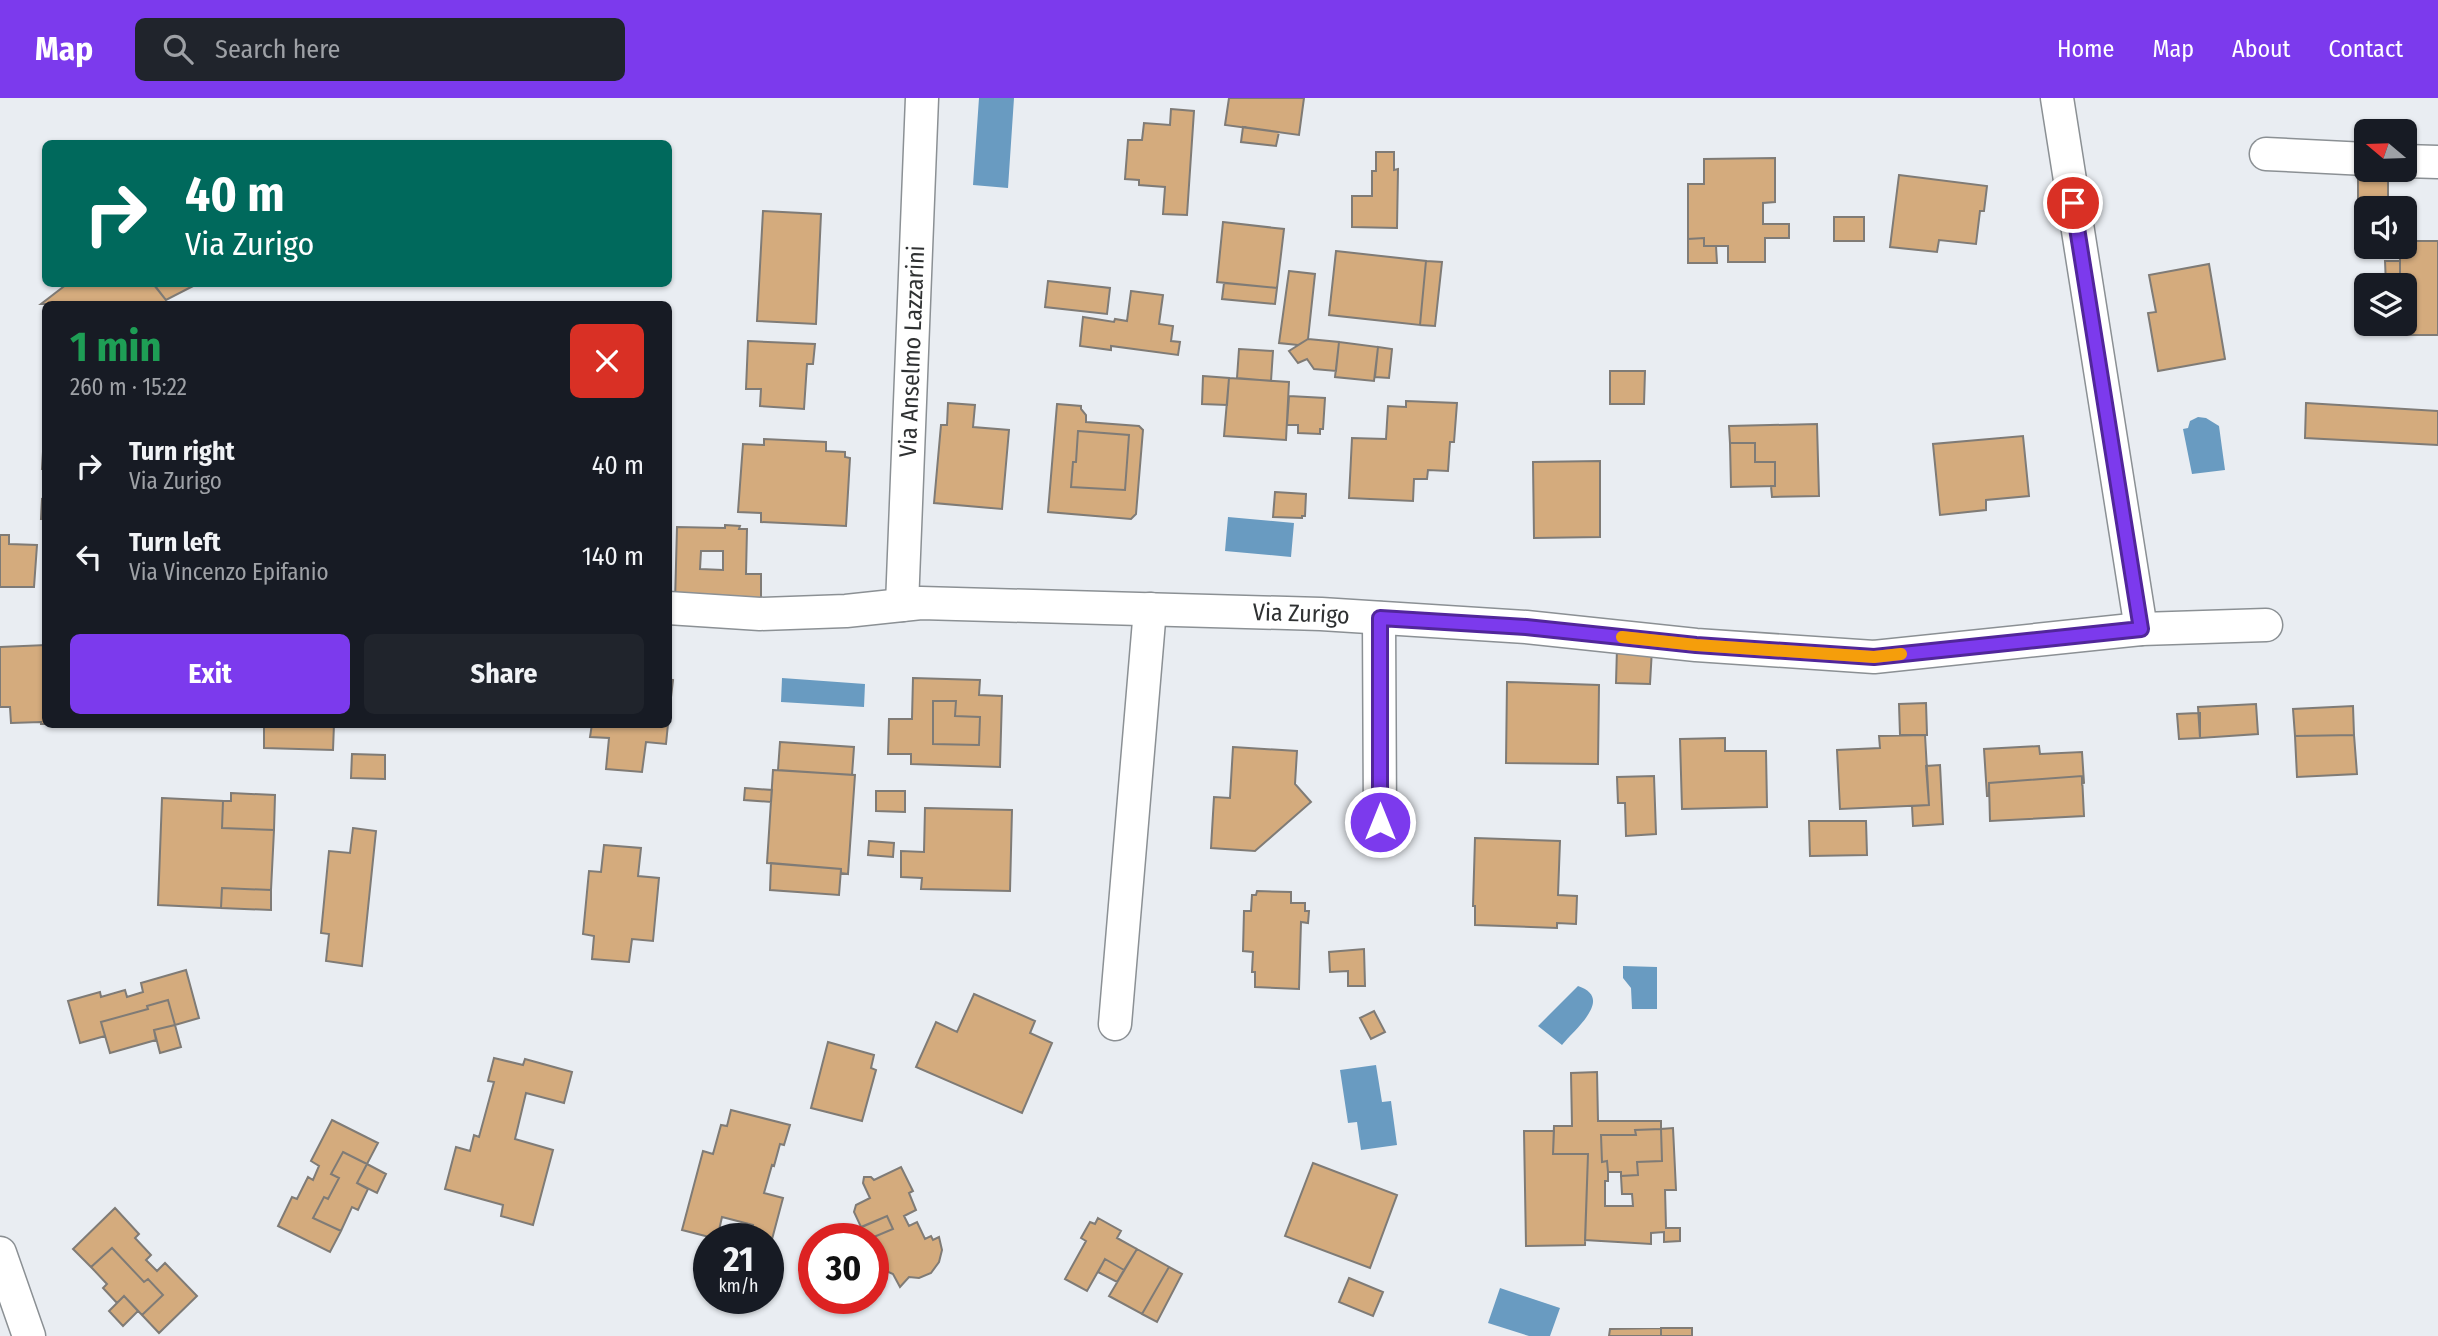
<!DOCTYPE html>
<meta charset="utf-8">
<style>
:root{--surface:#171b24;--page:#20242c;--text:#f1f3f6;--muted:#9ea1a6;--accent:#7c3aed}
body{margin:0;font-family:"Fira Sans Condensed",sans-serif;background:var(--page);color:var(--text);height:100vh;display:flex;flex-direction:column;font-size:26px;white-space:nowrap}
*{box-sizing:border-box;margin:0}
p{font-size:23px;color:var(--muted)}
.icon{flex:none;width:38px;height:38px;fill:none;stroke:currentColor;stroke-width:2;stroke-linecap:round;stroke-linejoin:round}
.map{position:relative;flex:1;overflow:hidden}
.panel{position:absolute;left:42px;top:203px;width:630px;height:427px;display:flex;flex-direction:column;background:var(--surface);border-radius:10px;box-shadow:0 2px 5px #0004}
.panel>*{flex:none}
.hud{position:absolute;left:42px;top:42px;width:630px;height:147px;border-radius:10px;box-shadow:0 2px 5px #0004;background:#00695c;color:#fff;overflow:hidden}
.needle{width:46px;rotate:289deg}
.controls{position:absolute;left:2354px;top:21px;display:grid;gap:14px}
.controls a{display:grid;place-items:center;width:63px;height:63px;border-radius:10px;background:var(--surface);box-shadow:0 2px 5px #0004;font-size:35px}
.speed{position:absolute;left:693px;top:1125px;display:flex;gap:14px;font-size:35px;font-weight:700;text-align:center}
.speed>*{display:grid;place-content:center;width:91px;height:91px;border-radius:50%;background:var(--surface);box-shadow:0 2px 5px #0004;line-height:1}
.speed small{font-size:18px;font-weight:400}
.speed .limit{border:10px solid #d22;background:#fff;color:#111}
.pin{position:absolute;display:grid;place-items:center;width:60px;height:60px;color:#fff;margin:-30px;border:4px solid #fff;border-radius:50%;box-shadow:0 2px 7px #0007}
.me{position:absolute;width:77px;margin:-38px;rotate:0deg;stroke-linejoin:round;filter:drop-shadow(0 0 5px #0008)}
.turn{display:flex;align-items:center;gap:24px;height:147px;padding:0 28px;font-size:32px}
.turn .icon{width:91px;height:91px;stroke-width:2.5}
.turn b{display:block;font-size:49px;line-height:60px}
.round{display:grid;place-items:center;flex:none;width:74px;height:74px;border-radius:10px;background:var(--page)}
.headline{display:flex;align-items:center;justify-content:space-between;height:119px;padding:0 28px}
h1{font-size:42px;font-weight:700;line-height:52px;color:#1e9e55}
.button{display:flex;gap:14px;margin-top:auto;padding:14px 28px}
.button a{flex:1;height:80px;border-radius:10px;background:var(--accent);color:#fff;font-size:28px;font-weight:700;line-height:80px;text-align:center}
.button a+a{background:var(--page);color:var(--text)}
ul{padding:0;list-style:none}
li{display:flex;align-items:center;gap:21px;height:91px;padding:0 28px}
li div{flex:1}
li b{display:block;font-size:26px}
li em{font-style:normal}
header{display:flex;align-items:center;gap:42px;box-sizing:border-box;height:98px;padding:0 35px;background:var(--accent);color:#fff}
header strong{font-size:33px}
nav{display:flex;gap:38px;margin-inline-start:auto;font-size:24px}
.search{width:490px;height:63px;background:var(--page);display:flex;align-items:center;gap:18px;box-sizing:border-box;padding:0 24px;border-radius:10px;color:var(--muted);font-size:26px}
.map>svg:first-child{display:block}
.water{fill:#699bc1}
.building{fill:#d4ab7d;stroke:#7f7b76;stroke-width:2;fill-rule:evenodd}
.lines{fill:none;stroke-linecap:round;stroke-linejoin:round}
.minor-casing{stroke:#8b9094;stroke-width:35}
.minor{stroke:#fff;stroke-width:32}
.route-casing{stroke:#51269a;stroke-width:18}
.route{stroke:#7c3aed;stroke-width:12}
.slow{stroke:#f59e0b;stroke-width:12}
.labels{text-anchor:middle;stroke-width:5;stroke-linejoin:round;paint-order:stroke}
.street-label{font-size:24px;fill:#2f3132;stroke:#e9edf2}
</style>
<header>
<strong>Map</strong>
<div class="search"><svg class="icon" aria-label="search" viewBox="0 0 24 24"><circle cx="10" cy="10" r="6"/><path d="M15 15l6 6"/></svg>Search here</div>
<nav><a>Home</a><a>Map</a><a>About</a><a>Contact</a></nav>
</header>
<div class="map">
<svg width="2438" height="1238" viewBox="0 0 2438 1238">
<rect width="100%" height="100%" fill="#e9edf2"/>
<path class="water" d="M979 0H1014L1008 90 973 87Z
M2198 319 2206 320 2219 328 2225 372 2192 376 2183 331 2188 330 2190 323Z
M1228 419 1294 425 1291 459 1225 453Z
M782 580 865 586 864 609 781 604Z
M1623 868 1657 869V911H1632L1631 890 1623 880Z
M1578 888C1614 900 1576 930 1562 947L1538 928Z
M1376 967 1382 1004 1391 1003 1397 1047 1361 1052 1357 1024 1348 1025 1340 972Z
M1500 1190 1560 1210 1550 1238H1529L1488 1225Z"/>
<path class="building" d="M1229 0H1304L1299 37 1225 27Z
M1171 11 1194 13 1187 117 1163 116 1165 89 1139 87V82L1125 81 1128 42H1142L1144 25 1170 27Z
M1243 29 1279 34 1276 48 1241 44Z
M1376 54H1394V72L1398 71 1397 130 1352 129V98H1372V73H1376Z
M1775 60V104L1763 105V126H1789V140H1765V164H1728V148H1704V140L1688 141V86H1704V61Z
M1899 77 1987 88 1984 113H1980L1976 146 1939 142 1937 154 1890 149Z
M2358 81 2388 82V105H2358Z
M763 113 821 116 816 226 757 223Z
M1834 119H1864V143H1834Z
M1223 124 1284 131 1277 190 1217 184Z
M1704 140V148H1716L1717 165H1688V141Z
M2404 143H2438V237H2401L2400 226H2404V187H2400V149H2404Z
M1336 153 1426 163 1420 227 1329 217Z
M1426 163 1442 164 1435 228 1420 227Z
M2385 163H2400V187H2386Z
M2209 166 2225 261 2158 273 2148 215 2156 214 2149 177Z
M1289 173 1315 176 1308 241 1298 247 1279 245Z
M1048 183 1110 190 1107 216 1045 209Z
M1224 185 1277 190 1275 206 1222 201Z
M67 186H153L169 206H41Z
M160 186H197L166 202 156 189Z
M1131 193 1163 197 1159 226 1173 228 1171 243 1180 244 1178 257 1111 248V252L1080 248 1083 219 1114 224 1115 221 1127 223Z
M1308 241 1339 244 1336 273 1314 271 1307 261 1298 265 1289 253Z
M748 243 815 246 813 266H807L804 311 760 308 761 291H746Z
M1339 244 1378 249 1374 283 1335 279Z
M1378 249 1392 251 1389 280 1375 279Z
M1239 251 1273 253 1271 283 1237 280Z
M1610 273H1645L1644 306H1610Z
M1203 278 1229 280 1227 307 1202 306Z
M1229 280 1289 284 1286 342 1224 338Z
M1289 298 1325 300 1323 331H1320V336L1298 335V327H1287Z
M1406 303 1457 305 1454 344H1450L1448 373 1428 372 1427 381H1414L1413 403 1349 400 1352 340 1386 341 1388 308 1406 309Z
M948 305 975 307 973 329 1009 332 1002 411 934 405 941 327H947Z
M2306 305 2438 313V347L2305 340Z
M1057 306 1081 308V311L1086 317V324L1139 328 1143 332 1136 416 1131 421 1048 414ZM1078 333 1129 337 1125 392 1071 389 1073 364H1076Z
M1817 326 1819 398 1772 399 1771 388H1775V364H1755V345H1730L1729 328Z
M1078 333 1129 337 1125 392 1071 389 1073 364H1076Z
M44 337H46V371H42Z
M2023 338 2029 398 1986 402V412L1940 417 1933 346Z
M764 341 826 344V353L845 354V359L850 360 846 428 761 424V415L738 414 743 346 764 347Z
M1730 345H1755V364H1775V388L1731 389Z
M1600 363V439L1534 440 1533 364Z
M46 391V421H41L42 401 45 402Z
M1275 394 1306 396 1305 418H1302V420L1273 419Z
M725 427 740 428 739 431H747L746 476H761V505L675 504 677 429 725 430ZM701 453H723V472L700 471Z
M0 437H9V446L37 447 34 489H0Z
M46 547V626H41V624L11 625 10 609H0V549Z
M1617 550 1652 551 1650 586 1616 585Z
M913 580 980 582 979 597 1002 598 1000 669 911 666V656H888L889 621H912ZM933 603H956L955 618 980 619 979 647 933 646Z
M668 581 673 582 668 625Z
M1507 584 1599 587 1598 666 1506 665Z
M933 603H956L955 618 980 619 979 647 933 646Z
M1926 605 1927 637H1900L1899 606Z
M2256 606 2258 636 2200 640 2198 609Z
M2353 608 2354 637 2295 638 2293 611Z
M2198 615H2200V640L2179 641 2177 616Z
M264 626H334L333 652 264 650Z
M592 626H668L666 646 646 644 642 674 606 671 609 640 590 639Z
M1925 637 1929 707 1840 711 1837 652 1880 650 1879 638Z
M2354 637 2357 676 2297 679 2295 638Z
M1725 640V653H1766L1767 709 1682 711 1680 641Z
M780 644 854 649 852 677 778 672Z
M2039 648 2040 656 2082 654 2084 685 2082 686V678L1989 685V698H1987L1984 651Z
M1233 649 1297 653 1295 686 1311 704 1255 753 1211 750 1214 699 1230 700Z
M352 656 385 657V681L351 680Z
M1940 667 1943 726 1913 728 1912 708 1929 707 1926 668Z
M773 672 855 677 848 776 841 775V771L767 765Z
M1654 678 1656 736 1626 738 1625 705H1618L1617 679Z
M2082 678 2084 718 1990 723 1989 685Z
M745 690 772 692 771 704 744 702Z
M876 693H905V714L876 713Z
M231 695 275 697 274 732 222 730 223 703H231Z
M162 700 223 703 222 730 274 732 271 792 222 790 221 810 158 807Z
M925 710 1012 712 1010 793 921 791 922 780 901 779V753L924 754Z
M1809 723H1866L1867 757 1810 758Z
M353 730 376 733 362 868 326 863 329 836 321 835 329 753 350 755Z
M1475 740 1560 743 1558 797 1577 798 1576 826 1557 825V830L1475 827V808H1473Z
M869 743 894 745 893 759 868 757Z
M604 747 641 750 638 778 659 780 653 843 632 841 629 864 592 861 594 838 583 836 589 773 601 774Z
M771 765 841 771 839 797 770 792Z
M222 790 271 792V812L221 810Z
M1257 793 1291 794V805H1305V813H1309L1308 825 1301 824 1299 891 1255 889V874H1252L1253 854 1243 853 1244 813H1251L1252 797H1256Z
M1364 851 1365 888H1348V873L1330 874 1329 854Z
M186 872 199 920 175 927 168 902 147 908 148 911 101 924 105 938 80 945 68 903 100 894 101 899 125 892 127 899 143 894 141 885Z
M974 896 1035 923 1030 935 1052 945 1022 1015 916 969 936 924 957 934Z
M168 902 175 927 154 932 156 942 110 955 101 924 148 911 147 908Z
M1374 913 1385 934 1371 941 1360 920Z
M175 927 181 949 160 955 154 932Z
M828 944 874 957 871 970 876 972 862 1023 811 1010Z
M494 960 523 967 525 961 572 974 564 1005 526 995 515 1041 553 1052 533 1127 501 1118 503 1107 445 1091 456 1049 470 1053 474 1037 479 1039 494 984 488 983Z
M1597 974 1598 1023H1661V1031L1635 1032 1636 1037H1601L1602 1064 1607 1063 1608 1074V1083H1605V1108H1633L1632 1096H1622L1621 1078 1638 1077 1637 1064 1662 1063 1661 1031 1673 1030 1676 1092H1665L1666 1130H1680V1143L1664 1144V1134L1651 1135V1146L1585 1142 1588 1056H1553L1554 1028H1572L1571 975Z
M731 1012 790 1027 784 1047 780 1046 774 1068 772 1067 764 1095 783 1100 771 1145 768 1141 750 1139 753 1127 722 1119 717 1141 682 1132 703 1053 713 1056 721 1027 727 1028Z
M332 1022 378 1045 367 1066 343 1054 331 1076 339 1080 328 1101 324 1099 313 1120 341 1133 330 1154 278 1128 292 1099 297 1101 308 1079 313 1082 319 1068 311 1063Z
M1661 1031 1662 1063 1637 1064 1638 1077 1621 1078V1074H1608L1607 1063 1602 1064 1601 1037H1636L1635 1032Z
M1524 1033H1554L1553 1056H1588L1585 1147 1526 1148Z
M343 1054 367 1066 357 1085 368 1091 358 1112 352 1109 341 1133 313 1120 324 1099 328 1101 339 1080 331 1076Z
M1313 1065 1397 1097 1370 1170 1285 1138Z
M367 1066 386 1076 377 1095 357 1085Z
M901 1069 913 1093 909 1095 916 1112 904 1118 909 1128 917 1124 925 1141 931 1138 933 1142 939 1139 942 1152 939 1164 931 1175 919 1180 909 1179 900 1189 893 1176 873 1167V1141H869L893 1131 887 1118 861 1129 854 1114 856 1107 870 1100 863 1085 864 1079H871L874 1082Z
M115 1110 139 1136 135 1140 151 1157 146 1162 157 1173 165 1165 197 1198 159 1235 142 1217 163 1197 148 1181 144 1184 112 1150 91 1169 73 1151Z
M887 1118 893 1131 869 1141H856L854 1137 855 1132Z
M1098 1120 1121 1133 1117 1140 1137 1151 1124 1172 1105 1161 1087 1193 1065 1181 1086 1143 1081 1140 1090 1124 1095 1126Z
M112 1150 144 1184 148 1181 163 1197 142 1217 124 1198 117 1205 103 1190 107 1186 91 1169Z
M1137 1151 1169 1169 1142 1216 1109 1198Z
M1105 1161 1124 1172 1117 1184 1098 1174Z
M1169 1169 1182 1176 1157 1224 1142 1216Z
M1349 1180 1383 1194 1373 1218 1339 1204Z
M124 1198 138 1213 123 1228 109 1213Z
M1661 1230H1692V1238H1661Z
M1661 1230V1238H1609L1610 1231Z"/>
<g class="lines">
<defs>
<g id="minor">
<path d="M2057 0 2141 531"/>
<path d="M2266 56 2366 61"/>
<path d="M2404 63 2438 64"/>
<path id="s1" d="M902 507 922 0"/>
<path id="s2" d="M668 510 760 516 846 513 921 505 1321 516 1526 529 1696 547 1874 559 2141 531 2266 527"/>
<path d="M1379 520 1380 724"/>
<path d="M1115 926 1150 511"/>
<path d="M0 1155 29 1238"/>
</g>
</defs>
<use href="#minor" class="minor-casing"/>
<use href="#minor" class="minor"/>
</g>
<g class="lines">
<defs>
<path id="route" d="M1380 724V520L1526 529 1696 547 1874 559 2141 531 2073 105"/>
</defs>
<use href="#route" class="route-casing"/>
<use href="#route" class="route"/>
<path class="slow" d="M1622 539 1696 547 1874 559 1901 556"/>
</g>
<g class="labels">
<g class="street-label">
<text dy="8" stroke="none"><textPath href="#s1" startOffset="254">Via Anselmo Lazzarini</textPath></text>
<text dy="8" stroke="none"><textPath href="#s2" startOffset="634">Via Zurigo</textPath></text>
</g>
</g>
</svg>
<div class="controls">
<a><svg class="needle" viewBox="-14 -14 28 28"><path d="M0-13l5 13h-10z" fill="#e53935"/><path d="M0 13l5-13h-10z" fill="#9ea1a6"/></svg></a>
<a><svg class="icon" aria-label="sound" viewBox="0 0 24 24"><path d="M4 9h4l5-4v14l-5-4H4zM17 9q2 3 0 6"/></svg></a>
<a><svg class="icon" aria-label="layers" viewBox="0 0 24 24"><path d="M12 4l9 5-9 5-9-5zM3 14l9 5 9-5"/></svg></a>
</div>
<div class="speed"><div>21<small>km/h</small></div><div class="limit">30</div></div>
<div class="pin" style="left:2073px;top:105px;background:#d93025"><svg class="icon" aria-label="arrive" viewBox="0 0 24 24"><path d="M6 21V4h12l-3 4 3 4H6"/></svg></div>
<svg class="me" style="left:1380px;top:724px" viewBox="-20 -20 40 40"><circle r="17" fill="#7c3aed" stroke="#fff" stroke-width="3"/><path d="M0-11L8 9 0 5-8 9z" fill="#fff"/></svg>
<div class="hud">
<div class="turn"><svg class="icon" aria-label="right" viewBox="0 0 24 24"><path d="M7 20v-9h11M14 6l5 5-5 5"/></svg><div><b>40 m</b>Via Zurigo</div></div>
</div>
<section class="panel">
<div class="headline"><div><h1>1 min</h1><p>260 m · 15:22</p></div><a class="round" style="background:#d93025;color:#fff"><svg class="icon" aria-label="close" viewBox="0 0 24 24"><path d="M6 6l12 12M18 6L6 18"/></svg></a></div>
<ul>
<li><svg class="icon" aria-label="right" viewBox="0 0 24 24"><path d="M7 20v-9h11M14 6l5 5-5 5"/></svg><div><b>Turn right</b><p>Via Zurigo</p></div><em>40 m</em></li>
<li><svg class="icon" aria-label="left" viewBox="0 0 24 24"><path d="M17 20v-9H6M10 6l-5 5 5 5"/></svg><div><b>Turn left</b><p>Via Vincenzo Epifanio</p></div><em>140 m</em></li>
</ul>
<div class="button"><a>Exit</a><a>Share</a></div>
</section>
</div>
